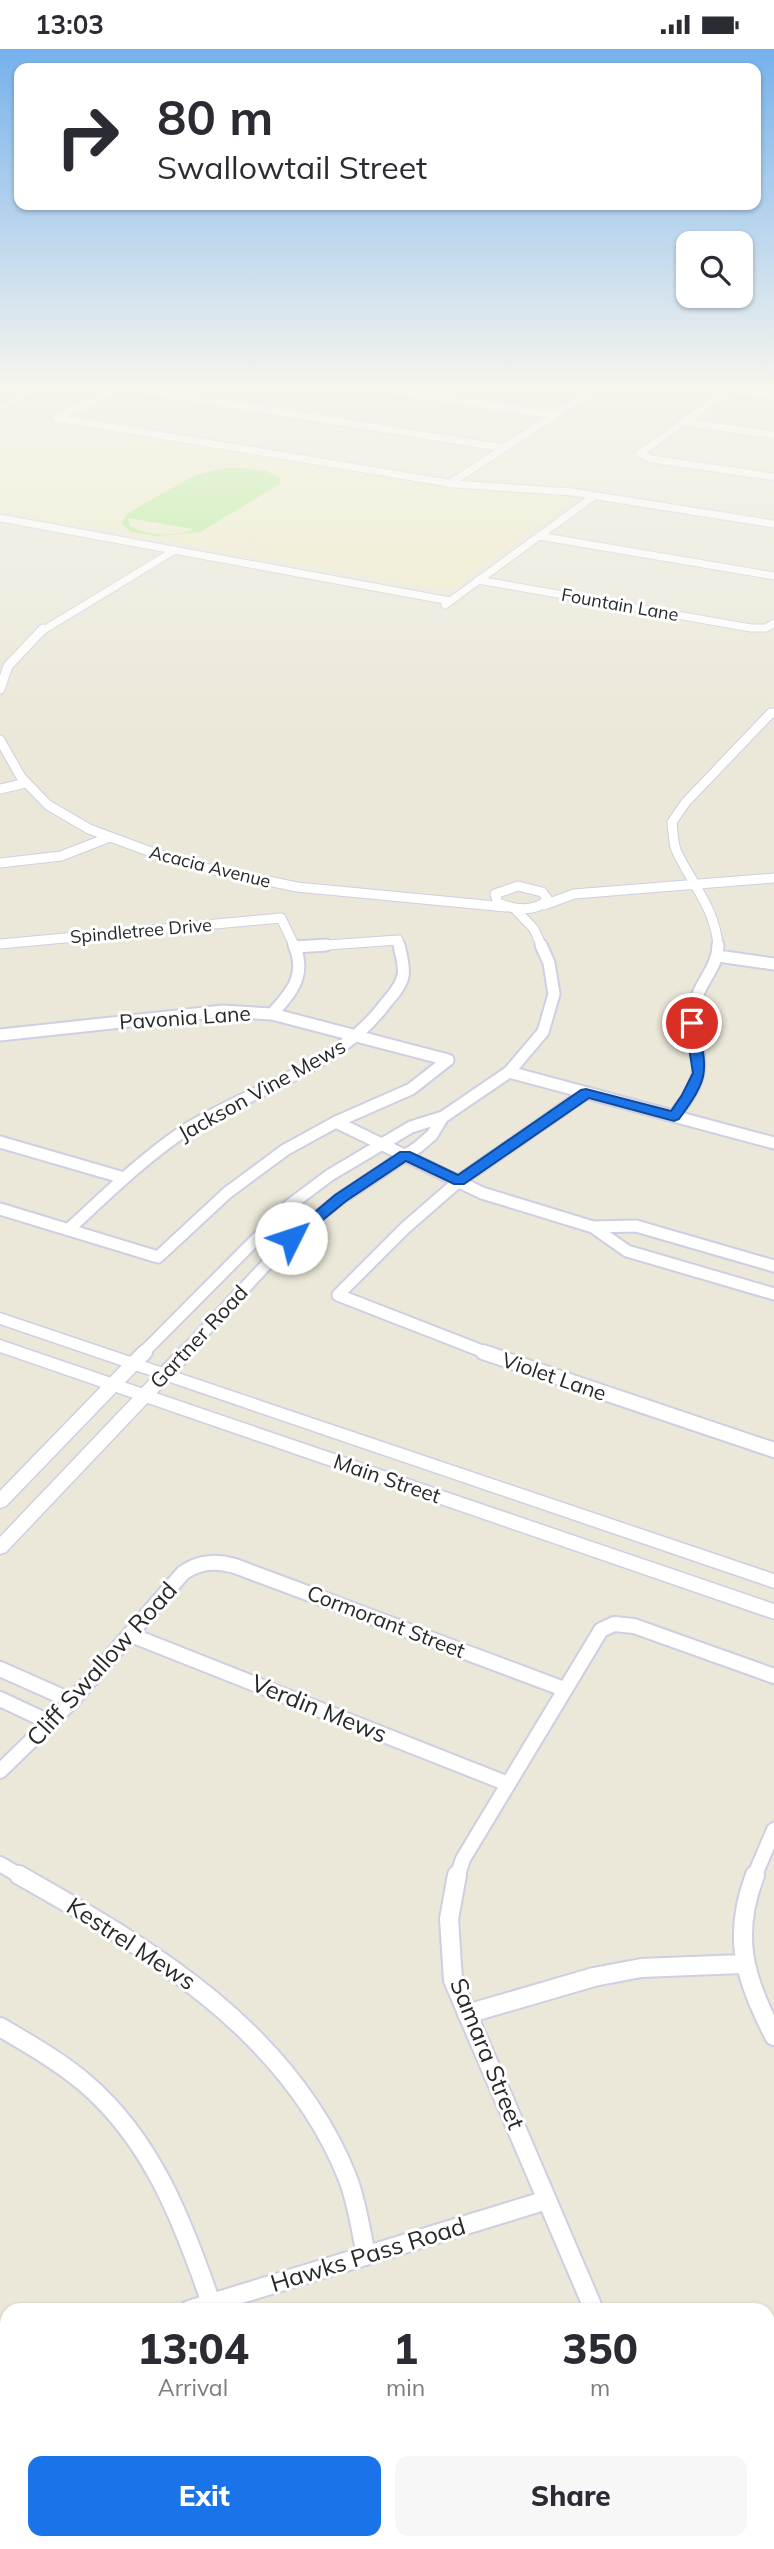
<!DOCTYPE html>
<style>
:root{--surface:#fff;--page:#f7f7f7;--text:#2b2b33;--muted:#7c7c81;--accent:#1a73e8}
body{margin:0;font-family:Mulish,sans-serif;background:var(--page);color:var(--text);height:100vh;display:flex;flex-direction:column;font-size:26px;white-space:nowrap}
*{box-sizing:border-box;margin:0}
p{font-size:23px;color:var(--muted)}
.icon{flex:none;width:38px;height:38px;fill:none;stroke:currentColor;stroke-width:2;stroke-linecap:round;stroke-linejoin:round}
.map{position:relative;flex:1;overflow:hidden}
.drawer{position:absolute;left:0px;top:2254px;width:775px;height:247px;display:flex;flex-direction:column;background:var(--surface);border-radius:21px 21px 0 0;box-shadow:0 2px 5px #0004}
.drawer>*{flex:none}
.top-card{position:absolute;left:14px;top:14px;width:747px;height:147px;border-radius:14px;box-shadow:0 2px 5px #0004;background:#fff;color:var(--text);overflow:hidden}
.tools{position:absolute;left:676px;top:182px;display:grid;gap:14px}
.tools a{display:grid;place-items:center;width:77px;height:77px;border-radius:14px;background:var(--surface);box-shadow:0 2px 5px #0004;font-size:35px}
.pin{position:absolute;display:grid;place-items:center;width:60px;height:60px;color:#fff;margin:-30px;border:4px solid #fff;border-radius:50%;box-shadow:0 2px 7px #0007}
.me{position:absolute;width:77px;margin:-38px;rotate:49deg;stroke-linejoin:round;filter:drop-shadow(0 0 5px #0008)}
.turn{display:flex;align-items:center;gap:24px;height:147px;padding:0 28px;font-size:32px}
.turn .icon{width:91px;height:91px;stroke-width:2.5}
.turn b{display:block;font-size:49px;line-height:60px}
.eta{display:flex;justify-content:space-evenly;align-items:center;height:119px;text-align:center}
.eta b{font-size:42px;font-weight:800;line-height:49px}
.cta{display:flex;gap:14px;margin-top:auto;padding:14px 28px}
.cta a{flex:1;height:80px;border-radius:14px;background:var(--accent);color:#fff;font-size:28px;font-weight:800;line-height:80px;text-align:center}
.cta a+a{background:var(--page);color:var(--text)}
.status{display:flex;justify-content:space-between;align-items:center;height:49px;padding:0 35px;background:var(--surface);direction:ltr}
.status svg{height:19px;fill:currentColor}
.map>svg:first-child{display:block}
.education{fill:#eeebc8}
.pitch{fill:#aeec8e;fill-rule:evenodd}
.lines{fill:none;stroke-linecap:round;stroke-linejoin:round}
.minor-far4-casing{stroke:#cfcee2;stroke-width:9}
.minor-far3-casing{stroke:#cfcee2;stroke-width:11}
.minor-far2-casing{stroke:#cfcee2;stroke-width:15}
.minor-far1-casing{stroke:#cfcee2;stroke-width:18}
.minor-casing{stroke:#cfcee2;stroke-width:22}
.tertiary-casing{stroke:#cfcee2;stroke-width:3}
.secondary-casing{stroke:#cfcee2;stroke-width:3}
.minor-far4{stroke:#fff;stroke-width:7}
.minor-far3{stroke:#fff;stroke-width:9}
.minor-far2{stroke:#fff;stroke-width:11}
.minor-far1{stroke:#fff;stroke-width:14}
.minor{stroke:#fff;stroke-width:18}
.tertiary{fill:#fff;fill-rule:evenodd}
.secondary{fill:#fff;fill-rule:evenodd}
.route{fill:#1a73e8;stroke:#114b97;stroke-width:2}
.labels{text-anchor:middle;stroke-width:6;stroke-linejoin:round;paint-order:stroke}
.far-street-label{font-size:18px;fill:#282828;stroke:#fff}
.street-label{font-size:21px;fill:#282828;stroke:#fff}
.near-street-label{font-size:24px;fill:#282828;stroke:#fff}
</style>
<div class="status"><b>13:03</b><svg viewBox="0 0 49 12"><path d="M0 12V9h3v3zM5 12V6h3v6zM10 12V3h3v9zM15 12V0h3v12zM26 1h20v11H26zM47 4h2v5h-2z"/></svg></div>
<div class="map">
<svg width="774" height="2500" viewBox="0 0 774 2500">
<rect width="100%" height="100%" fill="#ebe8d9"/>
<path class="education" d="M3 364 457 440 577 448 449 542 0 462V365Z"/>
<path class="pitch" d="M230 418 268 422 280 430V435L200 483 157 487 131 483 121 474 128 464 195 426ZM128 469 193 480V481C173 487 149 488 130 477Z"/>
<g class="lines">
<defs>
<path id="minor-far4" d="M348 335 554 366
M594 335 714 339 774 347
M122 338 504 399
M729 341 639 405 652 410 774 428
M57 369 454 435 572 443 774 475
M57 369 129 335
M684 373 774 386
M449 435 601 336
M0 469 450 552
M539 487 774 527
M478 531 751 579H766L774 574
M445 556 594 447
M42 582 175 501"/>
<path id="minor-far3" d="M0 640 8 617 43 580
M0 691 21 728 48 756 89 780 151 803 209 820 297 838 506 858
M0 740 26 734
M0 814 61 807 110 788
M518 837 542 843 548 851C533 864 515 861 498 854L495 845Z
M544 856 574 845 774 829
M515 860 534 880 542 898
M0 895 281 869 295 898
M300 898 398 891 399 898
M718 898C716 860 691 834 676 801 673 793 673 782 672 773L686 753 771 664H774"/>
<path id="minor-far2" d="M296 898 326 896
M718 907 774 915
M272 965C292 943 307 926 294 896
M0 986 223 962 272 965 448 1011
M509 1023 774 1094
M674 1067C684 1054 694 1041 698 1025 703 1005 688 978 696 950 702 931 718 917 718 896
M336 1073 482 1144 593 1178 627 1202 774 1245
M0 1093 124 1129
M0 1160 158 1208 227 1144 285 1101 336 1073 411 1040 448 1011
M594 1178 636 1177 774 1217
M68 1181C104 1148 140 1112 181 1084 250 1039 335 1023 386 954 392 947 401 937 403 927 405 918 401 906 399 896
M143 1304 290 1156 330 1126 411 1078 443 1068 509 1023 543 983 554 945 549 914 541 896
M184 1304 291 1189 341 1149 418 1098 432 1086 443 1068
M487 1304 338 1246 405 1179 459 1132 586 1044"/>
<path id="minor-far1" d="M483 1303 774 1401
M134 1314 145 1303
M165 1325 186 1303
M131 1586 508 1735
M0 1620 72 1652
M0 1650 51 1674
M0 1722 72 1652 183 1524C200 1512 216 1512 235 1517L564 1640
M0 1815 22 1828
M457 1828 463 1810 601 1581 614 1575 634 1577 774 1627
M754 1828 774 1781"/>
<path id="minor" d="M19 1826C150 1900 290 1982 348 2130 357 2154 361 2181 366 2207
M457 1826 449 1870 453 1931 594 2261
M755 1826C731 1889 745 1929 774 1987
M467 1965 594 1928 641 1919 742 1915
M0 1978C29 1995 59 2012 85 2034 152 2091 183 2173 211 2254
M189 2261 547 2151
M0 2319 7 2317
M694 2494 697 2500
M560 2500 578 2494"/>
<path id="tertiary" d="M134 1309 142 1314 140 1318 6 1457 0 1459V1442L128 1310Z
M165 1320 171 1321 173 1325 171 1329 6 1503 0 1505V1488L159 1321Z"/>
<path id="secondary" d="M44 335H55L0 361V355Z
M0 1264 774 1525V1539L0 1275Z
M0 1291 774 1555V1570L0 1303Z"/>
</defs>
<use href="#minor-far4" class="minor-far4-casing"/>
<use href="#minor-far3" class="minor-far3-casing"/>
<use href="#minor-far2" class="minor-far2-casing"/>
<use href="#minor-far1" class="minor-far1-casing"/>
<use href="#minor" class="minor-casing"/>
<use href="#tertiary" class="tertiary-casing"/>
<use href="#secondary" class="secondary-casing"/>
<use href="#minor-far4" class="minor-far4"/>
<use href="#minor-far3" class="minor-far3"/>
<use href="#minor-far2" class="minor-far2"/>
<use href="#minor-far1" class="minor-far1"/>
<use href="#minor" class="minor"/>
<use href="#tertiary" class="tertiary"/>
<use href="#secondary" class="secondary"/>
</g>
<linearGradient id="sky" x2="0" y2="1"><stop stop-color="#75b1ec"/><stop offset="0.49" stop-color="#f6f5ee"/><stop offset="1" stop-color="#f6f5ee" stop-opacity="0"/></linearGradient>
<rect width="774" height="685" fill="url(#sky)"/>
<path class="route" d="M692 970 698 974C707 1025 710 1027 679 1070L674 1072 589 1049 464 1135H454L406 1112 346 1152 297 1192H286L284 1189 335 1146 400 1103H410L458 1126 581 1041 586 1040 671 1062 682 1046 693 1024 685 974Z"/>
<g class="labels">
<g class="far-street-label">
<text transform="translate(620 556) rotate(10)" y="6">Fountain Lane</text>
<text transform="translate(210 818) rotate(14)" y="6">Acacia Avenue</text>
<text transform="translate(141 882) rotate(-5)" y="6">Spindletree Drive</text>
</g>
<g class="street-label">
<text transform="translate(185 969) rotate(-4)" y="7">Pavonia Lane</text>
<text transform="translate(262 1041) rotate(-29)" y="7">Jackson Vine Mews</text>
<text transform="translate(199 1288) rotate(-47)" y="7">Gartner Road</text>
<text transform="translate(554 1328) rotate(19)" y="7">Violet Lane</text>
<text transform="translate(387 1430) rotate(19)" y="7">Main Street</text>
<text transform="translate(386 1573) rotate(21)" y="7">Cormorant Street</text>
</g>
<g class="near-street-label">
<text transform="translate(102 1615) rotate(-48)" y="8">Cliff Swallow Road</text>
<text transform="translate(319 1660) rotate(22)" y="8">Verdin Mews</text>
<text transform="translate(131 1895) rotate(33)" y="8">Kestrel Mews</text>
<text transform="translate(487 2005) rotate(68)" y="8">Samara Street</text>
<text transform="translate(368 2206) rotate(-17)" y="8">Hawks Pass Road</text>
</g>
</g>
</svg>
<div class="tools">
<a><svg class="icon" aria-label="search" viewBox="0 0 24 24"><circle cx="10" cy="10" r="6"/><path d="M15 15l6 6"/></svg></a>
</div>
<div class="pin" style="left:692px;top:974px;background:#d93025"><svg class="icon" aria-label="arrive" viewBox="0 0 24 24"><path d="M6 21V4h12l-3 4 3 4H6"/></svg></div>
<svg class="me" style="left:291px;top:1189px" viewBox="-20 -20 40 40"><circle r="19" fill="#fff"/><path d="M0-13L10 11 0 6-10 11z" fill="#1a73e8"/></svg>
<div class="top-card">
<div class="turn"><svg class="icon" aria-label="right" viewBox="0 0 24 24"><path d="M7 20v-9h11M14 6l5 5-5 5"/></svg><div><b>80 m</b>Swallowtail Street</div></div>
</div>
<section class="drawer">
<div class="eta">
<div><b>13:04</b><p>Arrival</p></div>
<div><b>1</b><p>min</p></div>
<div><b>350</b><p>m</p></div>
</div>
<div class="cta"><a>Exit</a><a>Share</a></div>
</section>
</div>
